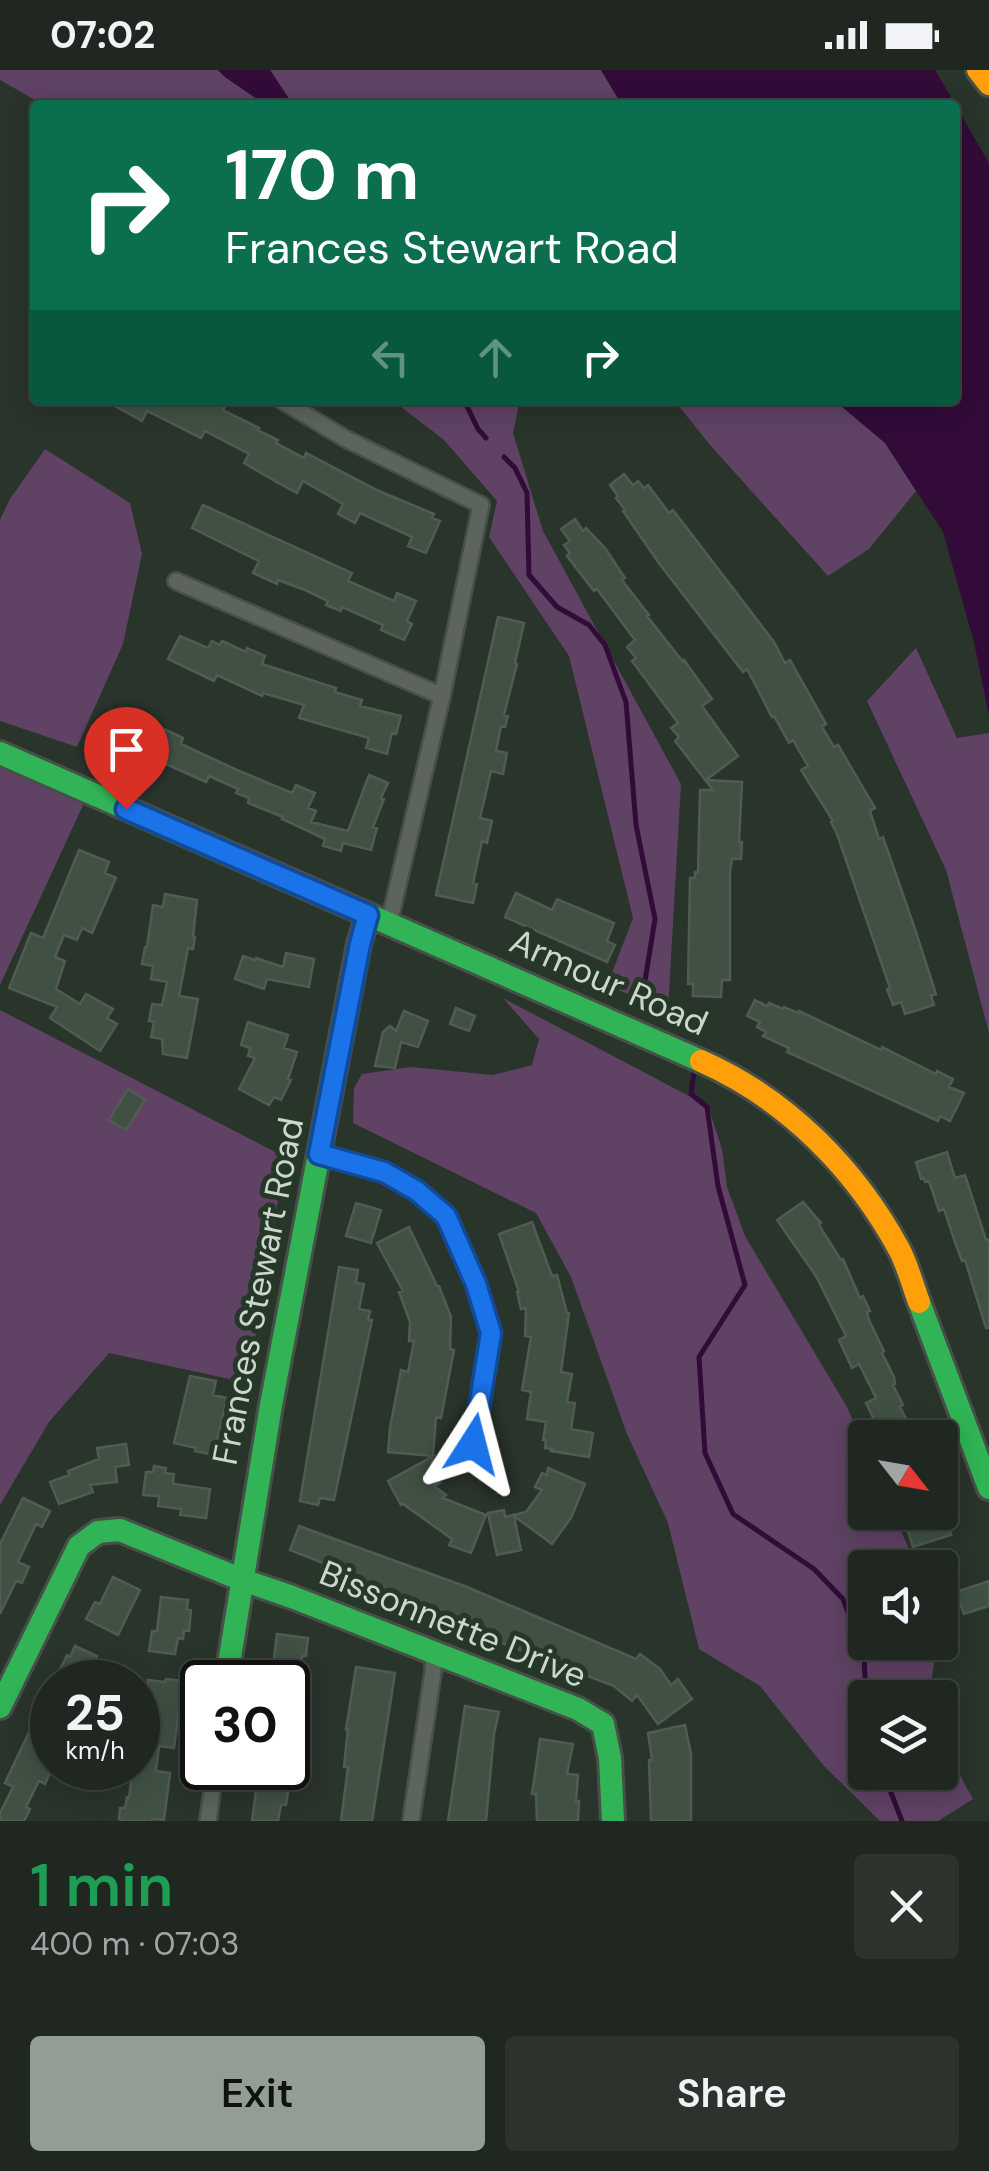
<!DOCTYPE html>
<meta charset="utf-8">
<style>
:root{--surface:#1f2720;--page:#2c332d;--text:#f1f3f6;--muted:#a1a5a5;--line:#3c443e;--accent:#929e94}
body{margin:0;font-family:"DM Sans",sans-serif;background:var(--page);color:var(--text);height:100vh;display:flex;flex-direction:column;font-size:38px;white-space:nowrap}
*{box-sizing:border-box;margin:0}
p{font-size:32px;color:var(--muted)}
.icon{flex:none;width:55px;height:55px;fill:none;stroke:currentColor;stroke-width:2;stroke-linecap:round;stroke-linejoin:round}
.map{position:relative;height:1751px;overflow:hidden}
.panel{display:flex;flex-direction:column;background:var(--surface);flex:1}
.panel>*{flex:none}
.top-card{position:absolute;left:30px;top:30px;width:930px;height:305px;border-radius:10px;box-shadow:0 5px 25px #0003,0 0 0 2px var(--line);background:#0b6e4f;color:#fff;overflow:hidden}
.needle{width:65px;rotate:121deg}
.fabs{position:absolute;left:848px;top:1350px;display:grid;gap:20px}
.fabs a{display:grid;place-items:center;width:110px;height:110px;border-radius:10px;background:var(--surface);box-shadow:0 5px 25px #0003,0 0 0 2px var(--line);font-size:50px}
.speed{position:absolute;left:30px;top:1590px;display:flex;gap:20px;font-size:50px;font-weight:700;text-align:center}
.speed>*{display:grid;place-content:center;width:130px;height:130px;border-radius:50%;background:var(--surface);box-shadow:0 5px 25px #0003,0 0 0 2px var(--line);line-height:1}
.speed small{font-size:25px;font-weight:400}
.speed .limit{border:5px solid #111;border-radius:15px;background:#fff;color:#111}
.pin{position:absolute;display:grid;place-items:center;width:85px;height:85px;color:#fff;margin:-102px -42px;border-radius:50% 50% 50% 0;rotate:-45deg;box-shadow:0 0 10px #0007}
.pin .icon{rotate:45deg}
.me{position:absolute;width:110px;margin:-55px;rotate:9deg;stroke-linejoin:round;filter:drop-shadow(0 0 8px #0008)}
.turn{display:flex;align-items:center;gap:35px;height:210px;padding:0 30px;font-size:45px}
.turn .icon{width:130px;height:130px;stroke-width:2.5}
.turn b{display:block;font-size:70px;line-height:85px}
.lanes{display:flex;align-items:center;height:95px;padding:0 30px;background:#0003;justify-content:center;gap:50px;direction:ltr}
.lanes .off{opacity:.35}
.round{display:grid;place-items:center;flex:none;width:105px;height:105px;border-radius:10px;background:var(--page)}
.head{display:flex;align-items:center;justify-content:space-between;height:170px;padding:0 30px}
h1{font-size:60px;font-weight:600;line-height:75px;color:#1e9e55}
.button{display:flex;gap:20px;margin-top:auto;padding:20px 30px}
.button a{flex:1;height:115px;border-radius:10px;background:var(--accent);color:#111;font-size:40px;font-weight:600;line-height:115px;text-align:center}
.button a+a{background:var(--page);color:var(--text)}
.status{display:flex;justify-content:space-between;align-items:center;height:70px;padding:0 50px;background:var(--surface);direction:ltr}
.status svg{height:28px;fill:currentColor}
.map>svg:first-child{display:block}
.green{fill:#5f4264}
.water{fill:#320b39}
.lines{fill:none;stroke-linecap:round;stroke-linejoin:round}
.stream{stroke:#320b39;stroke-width:5}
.building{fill:#405144;stroke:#515a53;stroke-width:2.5}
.street-casing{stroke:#475048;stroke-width:20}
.fast-casing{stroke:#475048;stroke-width:28}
.slow-casing{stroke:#475048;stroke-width:28}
.street{stroke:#5c645d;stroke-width:15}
.fast{stroke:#30b455;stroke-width:22}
.slow{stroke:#ff9f0a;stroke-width:22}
.route-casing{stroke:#114b97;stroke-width:25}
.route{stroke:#1a73e8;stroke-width:18}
.labels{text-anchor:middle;stroke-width:10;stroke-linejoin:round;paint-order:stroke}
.street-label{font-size:35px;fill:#cbd7cd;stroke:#253828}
</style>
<div class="status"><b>07:02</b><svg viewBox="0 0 49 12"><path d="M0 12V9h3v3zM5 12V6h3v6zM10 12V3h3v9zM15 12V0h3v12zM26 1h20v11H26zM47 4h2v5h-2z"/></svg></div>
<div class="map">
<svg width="989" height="1751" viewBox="0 0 989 1751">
<rect width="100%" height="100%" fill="#29342b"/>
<path class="green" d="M0 0H218L225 7 266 35H44L0 10Z
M270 0H601L622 35H293Z
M392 330H520L513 363 543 461 681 714 668 939 607 916 633 848 569 586 489 467 497 431 444 370Z
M674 330H834L885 373 916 421 869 479 828 506 710 375Z
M45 379 130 433 142 484 123 574 77 677 0 651V450L10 429Z
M916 578 957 668 989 663V963L946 800 867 631Z
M0 696 85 731 0 915Z
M503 928 708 1036 722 1079 727 1117 745 1166 847 1337 865 1378V1442L893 1443 917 1497 865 1498V1572L937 1573 929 1627 865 1628V1702H940V1669L973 1729 938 1751H880L824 1696 760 1616 699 1579 668 1453 627 1364 571 1207 536 1143 353 1053 354 1018 362 1004 411 997 493 1005 532 995 539 969Z
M0 940 285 1087 248 1313 109 1283 49 1352 0 1435Z"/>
<path class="water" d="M218 0H270L293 35H266L225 7Z
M601 0H935L989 93V646L974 572 943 462 885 373 834 330H955V35H622Z"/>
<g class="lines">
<path class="stream" d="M464 330 478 359 486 368
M504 387 515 398 527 423 529 505 557 537 589 555 605 575 626 632 636 755 655 849 642 929 645 932
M694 1002 691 1024 707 1037 718 1116 745 1215 699 1287 705 1383 733 1444 814 1499 843 1529 864 1586 866 1628
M883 1702 902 1751"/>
</g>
<path class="building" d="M104 330H188L196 335 199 330H214L225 336 223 340 259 358 257 360 278 370 276 373 304 388 306 383 379 421 434 444 432 448 440 451 426 483 408 476 412 467 360 443 355 453 338 444 343 434 303 411 297 423 280 414 244 393 249 384 205 361 201 368 147 341 142 351Z
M624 404 633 415 638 411 644 418 648 415 669 443 673 440 774 572 785 593 790 590 826 654 822 657 834 677 838 675 875 738 870 741 879 769 883 767 914 856 936 924 931 926 934 935 905 944 901 932 893 935 887 919 890 918 837 764 831 752 833 751 801 700 808 696 793 670 789 673 774 646 772 647 747 599 743 602 658 492 623 441 625 440 616 428 618 426 610 415Z
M203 435 352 503 348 511 394 531 397 523 416 531 407 551 412 554 404 570 381 560 383 555 342 537 341 541 326 535 328 531 305 520 278 510 277 514 253 503 259 491 192 458Z
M575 449 583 461 586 458 605 478 625 508 622 510 649 545 647 546 683 592 684 590 712 629 702 636 738 686 706 710 742 712 739 772H742L741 789H732L730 802V910H722L721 927 693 926V914H688L690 808H695V802H698L700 720H713L675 671 679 667 671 658 678 653 632 591 636 588 627 577 635 570 597 519 594 521 567 486 570 483 564 475 570 471 561 459Z
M498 547 524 553 515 593 517 594 504 645 508 646 505 657 501 656 496 681 507 683 503 704 491 701 480 748 492 751 487 773 482 771 473 813 477 814 473 833 436 825Z
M180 566 208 578 212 571 220 575 222 571 246 582 247 578 265 586 262 594 336 618 335 622 362 630 360 636 401 646 396 664 392 663 387 684 366 678 369 668 299 648 304 635 263 623 262 626 217 605 214 611 168 589Z
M162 658 183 668 181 674 237 700 292 723 296 715 315 723 308 738 316 741 311 752 348 761 369 705 388 713 381 728 384 729 373 757 377 758 371 780 343 773 341 781 323 776 325 769 282 749 283 747 248 733 249 728 236 723 238 719 209 706 206 712 157 690 160 683 146 676 152 662 159 665Z
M79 780 109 792 105 803 116 808 92 863 82 858 77 870 64 865 55 887 65 891 56 919 80 934 86 924 113 939 107 948 117 954 100 981 50 948 57 937 9 918 31 863 43 868Z
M516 823 552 840 557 829 614 853 607 871 615 875 607 892 505 847Z
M165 824 197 830 193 867H195L193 879 188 878 179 926 198 929 187 988 163 984 162 969 151 967 154 952 149 951 152 934 162 935 167 912 151 909 153 896 142 894 145 877H147L153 835 163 837Z
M286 883 314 889 309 917 267 909 264 919 235 909 243 886 255 890 256 888 283 897Z
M755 930 767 936 769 933 783 939 784 937 798 943 799 941 881 980 882 977 936 1004 937 1001 953 1009 949 1017 964 1023 950 1051 940 1046 938 1051 787 982 789 978 763 966 766 962 757 957 760 952 747 946Z
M456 938 475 946 469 961 450 954Z
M404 941 428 951 418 977 401 972 395 998 375 996 383 962 390 956 396 961Z
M248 952 288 965 284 978 297 982 288 1009 291 1010 281 1030 274 1027 269 1035 239 1019 255 988 248 986 250 978 241 975Z
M128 1019 145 1030 126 1060 109 1050Z
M947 1082 955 1108 965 1105 986 1170 989 1169V1258H986L965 1190 962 1191 956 1175 944 1139 939 1141 929 1111 925 1112 924 1108 921 1109 916 1092Z
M803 1132 821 1153 819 1155 841 1190 843 1189 860 1228 863 1226 870 1241 867 1242 869 1250 884 1281 882 1283 894 1307 895 1314 893 1315 903 1335 900 1337 916 1368H883L866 1333 876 1328 859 1294 852 1298 839 1270 846 1266 816 1206 777 1150Z
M356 1133 381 1140 371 1173 346 1166Z
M532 1152 552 1206 557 1205 567 1243H569L561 1302 572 1304 567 1332 575 1333 571 1359 593 1363 589 1387 551 1381 552 1379 545 1378 546 1370H543L546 1352 527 1349 531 1322 522 1320 531 1267 525 1266 526 1238 521 1239 517 1222H519L499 1164Z
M409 1157 437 1216H439L451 1247 450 1279 454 1280 441 1348 436 1347 432 1400 440 1413 434 1416 446 1425 443 1428 486 1445 471 1483 449 1475 452 1469 403 1434 401 1435 388 1411 433 1386 388 1382 390 1358 401 1300 408 1302 414 1271H409L410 1252 399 1222 403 1221 377 1173Z
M339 1197 358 1200 356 1213 364 1214 359 1239 370 1241 368 1250H372L334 1430 320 1428 318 1435 300 1431Z
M190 1306 216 1311 213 1325 227 1328 214 1385 195 1381 196 1378 174 1373Z
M126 1374 129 1395 115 1397 117 1412 90 1415 93 1422 59 1434 50 1412 69 1405 68 1401 99 1389 97 1378Z
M154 1396 166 1398 165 1403 174 1404 173 1414 210 1419 206 1448 180 1445 181 1439 158 1436 159 1426 143 1425 146 1402H153Z
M548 1398 585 1414 571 1448 552 1474 514 1446 521 1480 497 1485 488 1443 504 1440 505 1447 526 1442 542 1420 535 1417 542 1403 547 1405Z
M23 1428 50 1441 42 1457 36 1454 18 1492 29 1497 22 1513 16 1511 0 1544V1474Z
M905 1442H943L951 1465 913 1477 906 1455 909 1454Z
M299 1456 467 1517 636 1589 640 1584 660 1599 671 1615 678 1609 692 1629 658 1654 637 1625 632 1631 614 1616 426 1544 321 1499 323 1493 290 1480Z
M113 1507 140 1520 118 1565 86 1549 95 1532 100 1534Z
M989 1511V1536L964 1544 956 1522Z
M161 1527 188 1530 187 1539 191 1540 189 1561 184 1560 183 1569 178 1568 175 1584 149 1581 152 1561H157Z
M277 1564 308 1568 306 1586H302L297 1612H271Z
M75 1576 97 1586 90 1600 96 1603 91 1612H54L67 1585 70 1587Z
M356 1597 395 1603 372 1751H341L348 1697H344L348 1659H346Z
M166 1609 183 1611 174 1678 159 1676 156 1701 170 1703 164 1750 152 1749 151 1751H124L119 1749 120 1738H125L127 1727 129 1728 133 1698H138V1685L146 1686 149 1663 144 1662 148 1610 165 1612Z
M465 1636 499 1642 494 1664 486 1751H448Z
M52 1639V1698L45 1714 39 1711 26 1737 30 1739 24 1751H0V1743L13 1717 5 1713 29 1662 39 1667Z
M685 1655 691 1684V1751H651L649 1690H652L648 1663Z
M540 1669 573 1674 567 1704 578 1705 576 1732 579 1731 578 1751H537L536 1724H532Z
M259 1698H286L283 1721 288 1722 286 1735H281L278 1751H252Z"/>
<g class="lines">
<defs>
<path id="street" d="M281 330 346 369 481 435 442 626 389 853
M176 511 442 626
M319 1084 383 1102 417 1121 446 1145 476 1215 491 1263 473 1374 486 1396
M208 1751 215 1698
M411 1751 433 1602 434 1584"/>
<path id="fast" d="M0 683 701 991
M919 1232 989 1418
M226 1612 271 1335 359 874 368 845
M0 1637 79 1476 98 1462 120 1460 240 1509 292 1527 578 1639 603 1654 610 1688 613 1751"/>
<path id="slow" d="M978 0 989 14
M701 991C787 1029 856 1099 900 1181 908 1197 913 1216 919 1232"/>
</defs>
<use href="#street" class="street-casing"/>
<use href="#fast" class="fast-casing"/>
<use href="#slow" class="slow-casing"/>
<use href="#street" class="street"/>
<use href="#fast" class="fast"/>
<use href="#slow" class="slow"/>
</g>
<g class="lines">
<defs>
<path id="route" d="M126 739 368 845 360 874 319 1084 384 1102 417 1121 446 1146 476 1214 491 1263 473 1374"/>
</defs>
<use href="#route" class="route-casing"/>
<use href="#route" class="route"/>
</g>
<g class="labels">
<g class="street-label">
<text transform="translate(609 912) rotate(24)" y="12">Armour Road</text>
<text transform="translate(258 1221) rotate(-79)" y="12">Frances Stewart Road</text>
<text transform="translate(453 1554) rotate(22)" y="12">Bissonnette Drive</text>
</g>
</g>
</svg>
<div class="fabs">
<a><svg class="needle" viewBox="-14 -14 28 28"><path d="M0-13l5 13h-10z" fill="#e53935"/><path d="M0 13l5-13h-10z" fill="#a1a5a5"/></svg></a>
<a><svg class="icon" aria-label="sound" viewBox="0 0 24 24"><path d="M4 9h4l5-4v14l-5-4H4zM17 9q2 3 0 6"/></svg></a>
<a><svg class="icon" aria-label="layers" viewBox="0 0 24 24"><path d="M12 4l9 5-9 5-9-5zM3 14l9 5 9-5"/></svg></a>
</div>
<div class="speed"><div>25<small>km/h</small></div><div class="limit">30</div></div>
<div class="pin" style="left:126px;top:739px;background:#d93025"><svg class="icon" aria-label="arrive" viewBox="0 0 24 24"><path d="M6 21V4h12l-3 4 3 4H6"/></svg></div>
<svg class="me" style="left:473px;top:1374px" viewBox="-20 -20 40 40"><path d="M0-17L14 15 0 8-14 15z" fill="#1a73e8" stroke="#fff" stroke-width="4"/></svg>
<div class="top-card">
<div class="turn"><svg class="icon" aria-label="right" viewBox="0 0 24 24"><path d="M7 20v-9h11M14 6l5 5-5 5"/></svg><div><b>170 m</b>Frances Stewart Road</div></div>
<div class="lanes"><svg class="icon off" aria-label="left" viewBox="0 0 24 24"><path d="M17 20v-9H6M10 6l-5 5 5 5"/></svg><svg class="icon off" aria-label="ahead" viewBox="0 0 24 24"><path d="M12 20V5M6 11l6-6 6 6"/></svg><svg class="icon" aria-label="right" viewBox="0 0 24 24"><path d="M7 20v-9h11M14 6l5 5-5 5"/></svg></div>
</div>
</div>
<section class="panel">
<div class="head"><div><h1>1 min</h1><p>400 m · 07:03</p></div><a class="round"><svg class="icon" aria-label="close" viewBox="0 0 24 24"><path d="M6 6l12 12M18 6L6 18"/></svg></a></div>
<div class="button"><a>Exit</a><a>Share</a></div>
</section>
